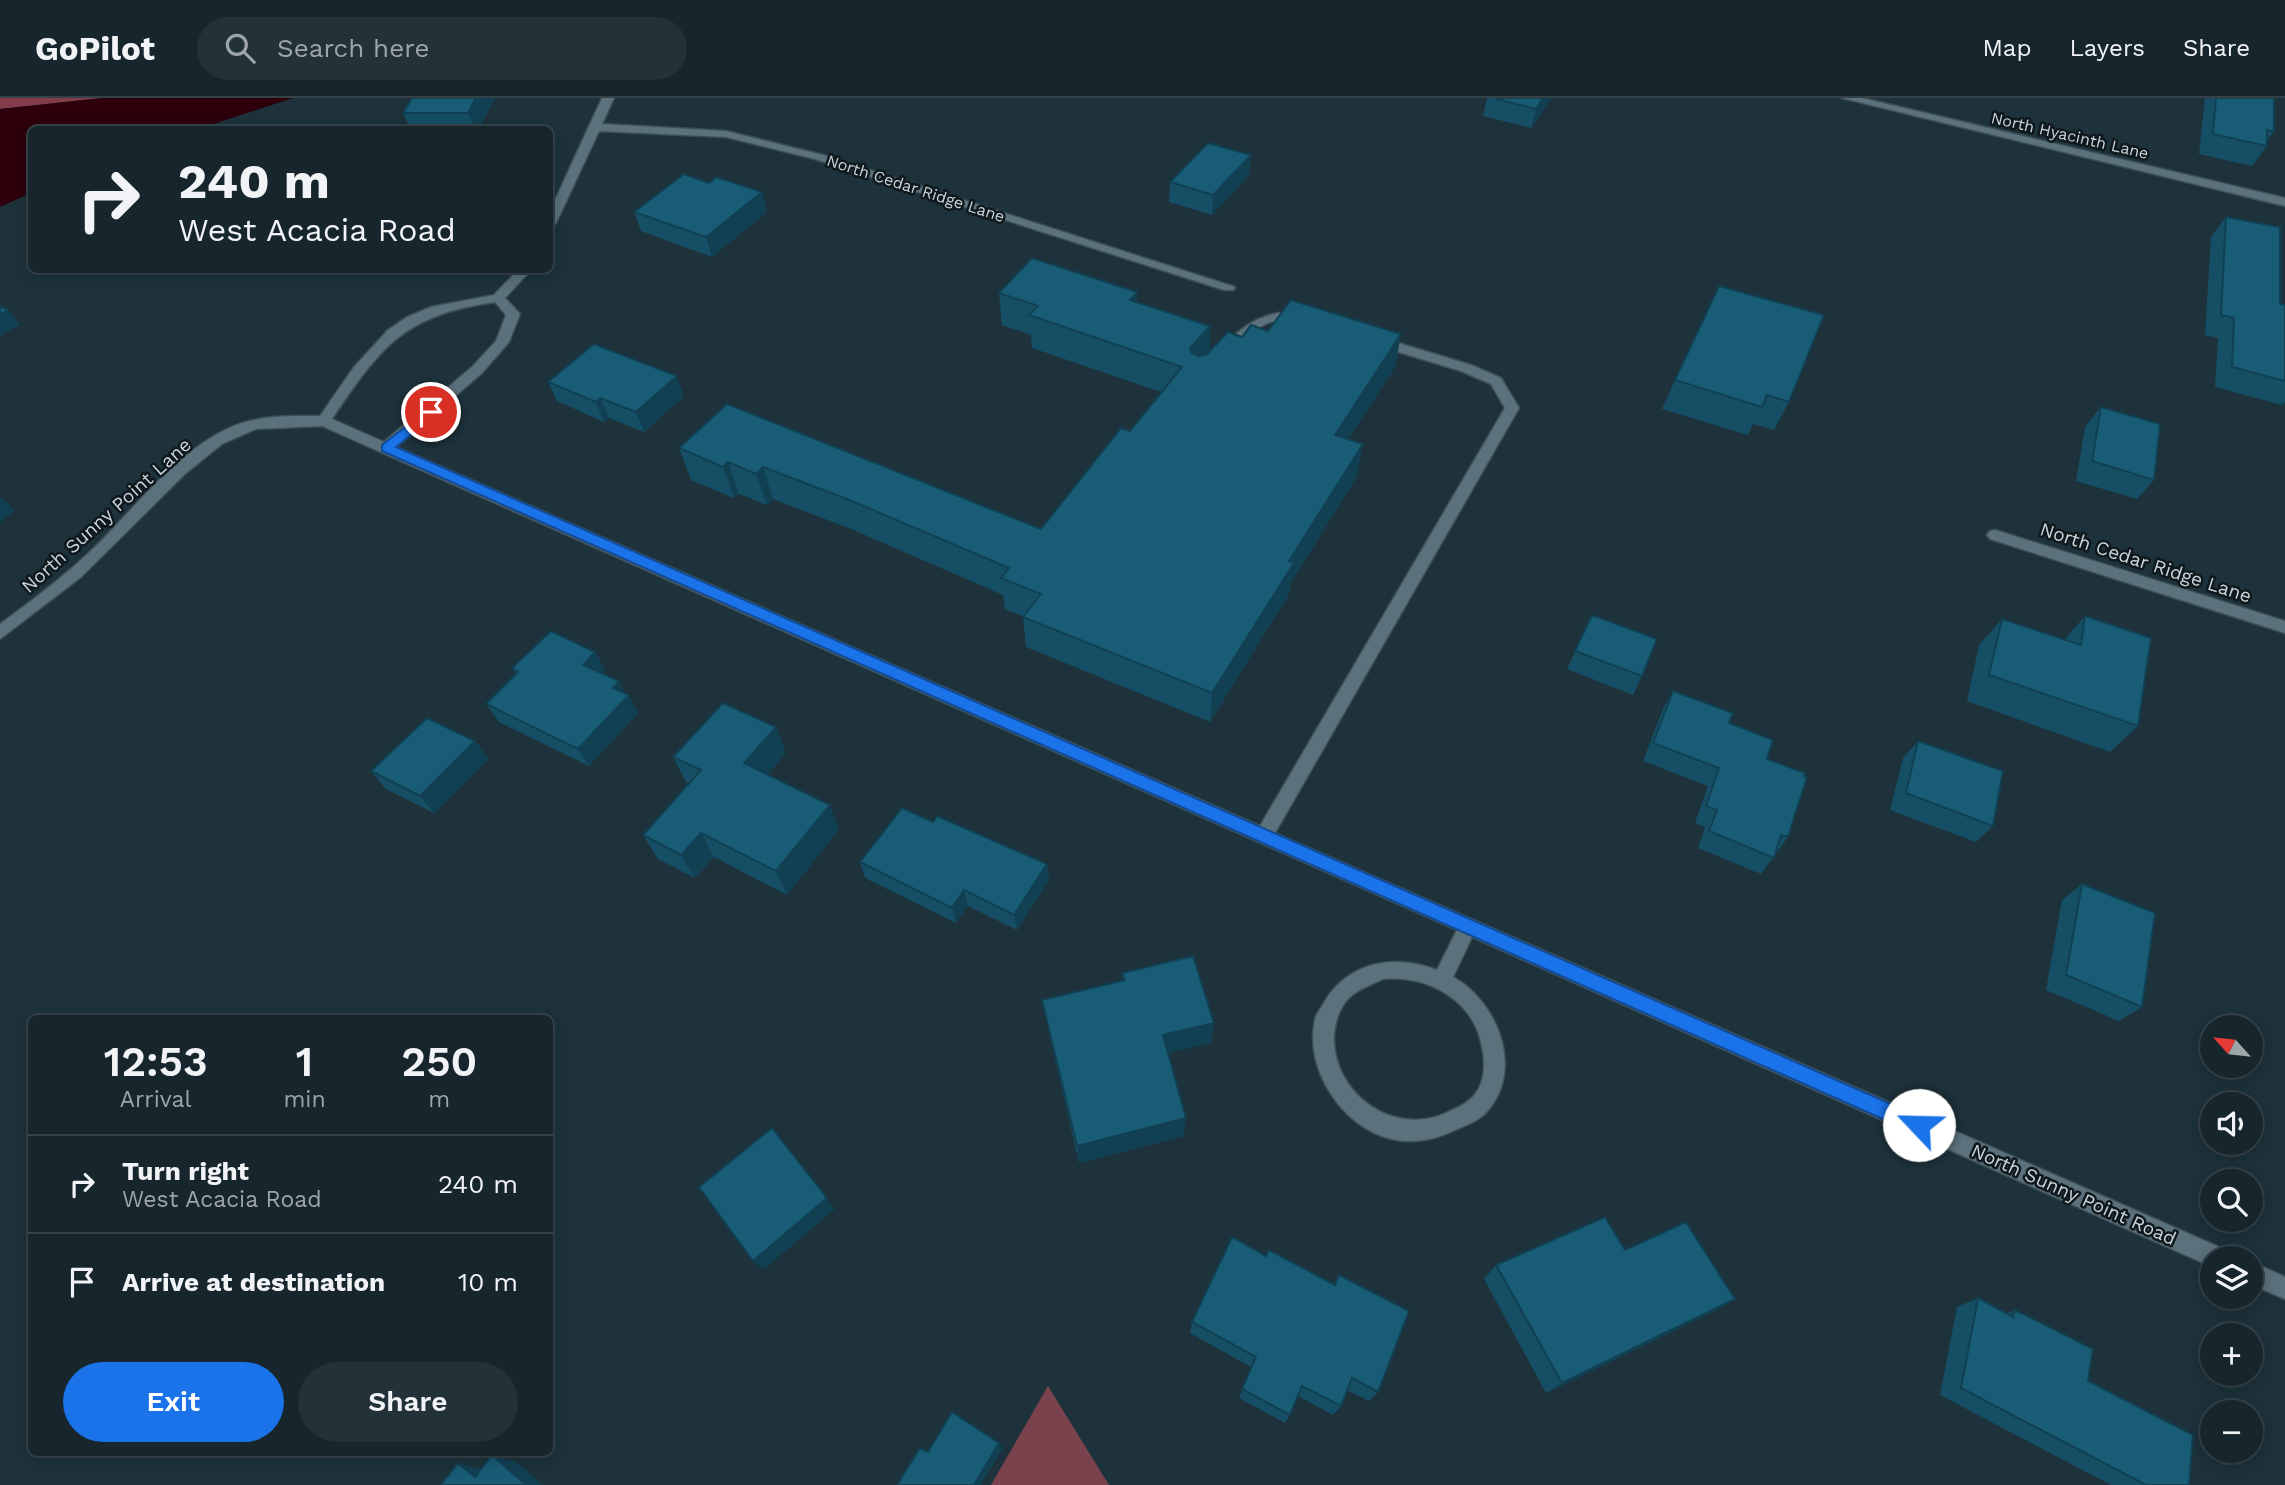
<!DOCTYPE html>
<meta charset="utf-8">
<style>
:root{--surface:#16262c;--page:#233238;--text:#f1f3f6;--muted:#9ea5a9;--line:#354348;--accent:#1a73e8}
body{margin:0;font-family:"Work Sans",sans-serif;background:var(--page);color:var(--text);height:100vh;display:flex;flex-direction:column;font-size:26px;white-space:nowrap}
*{box-sizing:border-box;margin:0}
p{font-size:23px;color:var(--muted)}
.icon{flex:none;width:38px;height:38px;fill:none;stroke:currentColor;stroke-width:2;stroke-linecap:round;stroke-linejoin:round}
.map{position:relative;flex:1;overflow:hidden}
.panel{position:absolute;left:28px;top:917px;width:525px;height:441px;display:flex;flex-direction:column;background:var(--surface);border-radius:10px;box-shadow:0 4px 18px #0003,0 0 0 2px var(--line)}
.panel>*{flex:none}
.top-card{position:absolute;left:28px;top:28px;width:525px;height:147px;border-radius:10px;box-shadow:0 4px 18px #0003,0 0 0 2px var(--line);background:#16262c;color:var(--text);overflow:hidden}
.needle{width:46px;rotate:297deg}
.fabs{position:absolute;left:2200px;top:917px;display:grid;gap:14px}
.fabs a{display:grid;place-items:center;width:63px;height:63px;border-radius:50%;background:var(--surface);box-shadow:0 4px 18px #0003,0 0 0 2px var(--line);font-size:35px}
.pin{position:absolute;display:grid;place-items:center;width:60px;height:60px;color:#fff;margin:-30px;border:4px solid #fff;border-radius:50%;box-shadow:0 2px 7px #0007}
.me{position:absolute;width:77px;margin:-38px;rotate:294deg;stroke-linejoin:round;filter:drop-shadow(0 0 5px #0008)}
.turn{display:flex;align-items:center;gap:24px;height:147px;padding:0 35px;font-size:32px}
.turn .icon{width:91px;height:91px;stroke-width:2.5}
.turn b{display:block;font-size:49px;line-height:60px}
.eta{display:flex;justify-content:space-evenly;align-items:center;height:119px;text-align:center}
.eta b{font-size:42px;font-weight:600;line-height:49px}
.action{display:flex;gap:14px;margin-top:auto;padding:14px 35px}
.action a{flex:1;height:80px;border-radius:42px;background:var(--accent);color:#fff;font-size:28px;font-weight:600;line-height:80px;text-align:center}
.action a+a{background:var(--page);color:var(--text)}
ul{padding:0;list-style:none}
li{display:flex;align-items:center;gap:21px;height:98px;padding:0 35px;border-top:2px solid var(--line)}
li div{flex:1}
li b{display:block;font-size:26px}
li em{font-style:normal}
header{display:flex;align-items:center;gap:42px;box-sizing:border-box;height:98px;padding:0 35px;background:var(--surface);border-bottom:2px solid var(--line)}
header strong{font-size:33px}
nav{display:flex;gap:38px;margin-inline-start:auto;font-size:24px}
.search{width:490px;height:63px;background:var(--page);display:flex;align-items:center;gap:18px;box-sizing:border-box;padding:0 24px;border-radius:38px;color:var(--muted);font-size:26px}
.map>svg:first-child{display:block}
.green{fill:#79424c}
.forest{fill:#823c4a}
.water{fill:#2d000c}
.lines{fill:none;stroke-linecap:round;stroke-linejoin:round}
.minor-casing{stroke:#3d4e56;stroke-width:3}
.minor{fill:#5b717b;fill-rule:evenodd}
.wall{fill:#164f65}
.shaded-wall{fill:#124053}
.building{fill:#195c76;stroke:#124053;stroke-width:2}
.route{fill:#1a73e8;stroke:#114b97;stroke-width:2}
.labels{text-anchor:middle;stroke-width:5;stroke-linejoin:round;paint-order:stroke}
.far-street-label{font-size:16px;fill:#c9d5db;stroke:#0f181c}
.street-label{font-size:19px;fill:#c9d5db;stroke:#0f181c}
</style>
<header>
<strong>GoPilot</strong>
<div class="search"><svg class="icon" aria-label="search" viewBox="0 0 24 24"><circle cx="10" cy="10" r="6"/><path d="M15 15l6 6"/></svg>Search here</div>
<nav><a>Map</a><a>Layers</a><a>Share</a></nav>
</header>
<div class="map">
<svg width="2285" height="1387" viewBox="0 0 2285 1387">
<rect width="100%" height="100%" fill="#1d323b"/>
<path class="green" d="M1048 1288 1109 1387H991Z"/>
<path class="forest" d="M0 0H102L0 11Z"/>
<path class="water" d="M102 0H293L198 31 32 32 31 95 0 109V11Z"/>
<g class="lines">
<defs>
<path id="minor" d="M602 0H614L602 26 726 33 823 57 1235 189 1234 192H1224L815 61 726 39 599 33 556 125 550 129V113Z
M1842 0H1862L2285 100V108Z
M518 172H531L505 200 520 216 509 244 482 275 396 349 1260 728 1505 310 1491 286 1461 273 1372 246 1370 243 1377 239 1382 240 1471 267 1501 280 1519 310 1275 735 2226 1152 2229 1160H2212L2210 1168 1472 839 1453 879C1496 902 1524 969 1489 1011 1480 1023 1466 1027 1453 1033 1434 1042 1413 1046 1391 1041 1342 1029 1304 971 1315 922 1316 915 1322 909 1325 903 1350 863 1395 856 1437 872L1457 832 322 328 256 331 222 346 186 375 81 479 0 541V526C33 502 66 477 95 449 137 408 176 354 231 329 259 317 290 318 320 318L354 269 388 232 407 219 431 209 494 197ZM495 204 506 217 496 243 472 269 384 344 332 321C381 248 404 217 495 204ZM1383 881C1428 877 1474 902 1482 949 1485 962 1485 978 1479 990 1472 1004 1459 1009 1446 1015 1392 1039 1332 995 1334 937 1335 924 1340 908 1350 899 1358 891 1373 886 1383 881Z
M1278 215 1303 216 1310 220C1300 228 1283 221 1271 224 1254 229 1242 245 1231 257H1221V251C1238 232 1253 220 1278 215Z
M1995 432 2285 523V535L1990 441 1987 437 1990 433Z
M2250 1163 2285 1179V1201L2250 1186Z"/>
</defs>
<use href="#minor" class="minor-casing"/>
<use href="#minor" class="minor"/>
</g>
<path class="wall" d="M495 0 478 32H411L403 15Z
M1487 0H1551L1531 30 1483 18Z
M2205 0H2274V34L2267 42V48L2252 68 2199 56Z
M1251 57 1249 77 1212 117 1169 104 1170 84Z
M709 85 762 94 767 114 712 159 641 133 634 114Z
M2226 119 2280 206 2285 207V304L2282 307 2215 289 2218 240 2205 237 2211 139Z
M1719 188 1789 304 1774 332 1753 326 1748 337 1662 311 1675 282Z
M999 195 1137 204 1210 228 1209 254 1242 239 1268 233 1401 236 1395 269 1348 341 1357 378 1291 485 1289 496 1210 624 1026 549 1023 518 1005 511 1003 497 856 433 773 401 767 407 739 396 734 400 691 382 679 350 1041 431 1130 333 1161 294 1032 250 1031 237 1002 227Z
M548 284 684 298 644 334 609 320 604 324 557 303Z
M2101 309 2154 382 2137 401 2076 383 2085 329Z
M1592 517 1642 578 1633 597 1567 571Z
M2085 518 2138 628 2110 654 1967 603 1979 547 2002 521 2064 542Z
M595 554 605 572 602 576 626 596 638 615 589 668 499 624 486 606 516 577 512 570Z
M1673 593 1729 625 1767 661 1788 739 1761 776 1698 750 1705 729 1695 725 1708 688 1643 663 1663 611Z
M776 629 786 655 767 676 839 731 787 797 714 759 695 780 658 761 643 737 690 685 686 684 673 659Z
M475 643 488 661 434 715 386 691 371 673Z
M1918 643 1993 728 1976 744 1890 712 1903 660Z
M933 724 1047 766 1049 782 1017 832 968 808 956 825 865 780 860 764Z
M2082 786 2142 909 2119 923 2046 892 2062 802Z
M1122 875 1214 925 1211 945 1168 955 1184 1038 1079 1065 1046 922 1042 902 1123 883Z
M1625 1152 1735 1201 1713 1214 1546 1295 1484 1181 1496 1167Z
M1266 1158 1334 1187 1339 1177 1378 1294 1369 1303 1347 1292 1341 1308 1333 1317 1298 1298 1290 1317 1285 1325 1239 1300 1251 1269 1190 1235 1192 1224Z
M1978 1200 2007 1215 2015 1212 2088 1283 2189 1387H2111L1940 1297 1957 1209Z"/>
<path class="shaded-wall" d="M476 0H495L478 32H476L468 15Z
M1543 0H1551L1531 30 1536 11Z
M1251 57 1249 77 1212 117 1213 97Z
M762 94 767 114 712 159 706 139Z
M1137 194V227L1130 202Z
M8 212 20 226 0 238V217Z
M1210 228 1209 261 1189 282 1190 250Z
M1401 236 1395 269 1330 369 1335 337Z
M677 278 684 298 644 334 636 314Z
M600 300 609 320 604 324 596 304Z
M1363 346 1357 378 1291 485 1289 496 1210 624 1212 595 1289 463Z
M728 364 739 396 734 400 723 369Z
M763 369 773 401 767 407 756 376Z
M0 398 15 412 0 425Z
M595 554 605 572 593 585 583 567Z
M619 583 627 599 629 597 638 615 589 668 578 651 613 590Z
M776 629 786 655 756 690 744 665Z
M475 643 488 661 434 715 420 698Z
M830 707 839 731 787 797 776 773Z
M701 735 714 759 695 780 681 757Z
M1047 766 1049 782 1017 832 1014 817Z
M964 792 968 808 956 825 952 810Z
M1214 925 1211 945 1162 957 1163 937Z
M1186 1020 1184 1038 1079 1065 1077 1048Z
M827 1100 835 1111 763 1172 753 1163Z
M1735 1201 1713 1214 1546 1295 1562 1285Z
M999 1345 1003 1350 981 1387H974Z
M492 1357 517 1364 543 1387H526Z
M458 1365 484 1372 475 1379Z"/>
<path class="building" d="M412 0H476L468 15H403Z
M1494 0H1543L1536 11Z
M2216 0H2274V34L2267 32V48L2213 36Z
M1208 45 1251 57 1213 97 1170 84Z
M684 76 709 85 716 79 762 94 706 139 634 114Z
M2226 119 2280 129V206L2285 207V283L2232 269 2234 220 2221 217Z
M1032 160 1137 194 1130 202 1210 228 1190 250 1191 254 1198 258 1207 256 1228 234 1242 239 1251 227 1268 233 1291 202 1401 236 1335 337 1363 346 1289 463 1294 465 1212 595 1023 519 1041 496 1001 480 1009 470 847 401 763 369 756 376 728 364 723 369 679 350 727 306 1041 431 1121 330 1130 333 1182 269 1029 217 1038 208 999 195Z
M1719 188 1824 217 1789 304 1767 297 1762 309 1675 282Z
M0 208 8 212 0 217Z
M594 246 677 278 636 314 600 300 596 304 548 284Z
M2101 309 2160 326 2154 382 2092 363Z
M1592 517 1657 541 1642 578 1575 553Z
M2085 518 2151 540 2138 628 1989 577 2002 521 2081 547Z
M551 533 595 554 583 567 619 583 613 590 629 597 578 651 486 606 518 574 512 570Z
M1673 593 1733 615 1729 625 1773 642 1767 661 1805 675 1804 678 1807 679 1788 739 1781 737 1774 760 1709 733 1717 712 1706 708 1719 670 1653 645Z
M723 605 776 629 744 665 830 707 776 773 701 735 681 757 643 737 701 672 673 659Z
M427 620 475 643 420 698 371 673Z
M1918 643 2003 673 1993 728 1906 695Z
M902 710 933 724 937 718 1047 766 1014 817 964 792 952 810 860 764Z
M2082 786 2155 815 2142 909 2066 877Z
M1193 858 1214 925 1163 937 1186 1020 1077 1048 1042 902 1125 882 1122 875Z
M772 1030 827 1100 753 1163 699 1089Z
M1605 1119 1625 1152 1686 1124 1735 1201 1562 1285 1496 1167Z
M1232 1139 1266 1158 1269 1152 1335 1187 1339 1177 1409 1213 1378 1294 1352 1280 1341 1308 1302 1288 1290 1317 1242 1291 1256 1259 1192 1224Z
M1978 1200 2013 1219 2015 1212 2093 1251 2088 1283 2193 1337 2189 1387H2146L1961 1290Z
M952 1314 999 1345 974 1387H897L920 1350 928 1354Z
M492 1357 526 1387H441L458 1365 475 1379Z"/>
<path class="route" d="M431 309 437 314 435 317 396 349 1925 1021 1928 1027 1925 1034 1919 1036 1912 1034 382 353V347Z"/>
<g class="labels">
<g class="far-street-label">
<text transform="translate(2070 37) rotate(13)" y="6">North Hyacinth Lane</text>
<text transform="translate(916 90) rotate(18)" y="6">North Cedar Ridge Lane</text>
</g>
<g class="street-label">
<text transform="translate(106 417) rotate(-42)" y="7">North Sunny Point Lane</text>
<text transform="translate(2146 464) rotate(18)" y="7">North Cedar Ridge Lane</text>
<text transform="translate(2074 1096) rotate(24)" y="7">North Sunny Point Road</text>
</g>
</g>
</svg>
<div class="fabs">
<a><svg class="needle" viewBox="-14 -14 28 28"><path d="M0-13l5 13h-10z" fill="#e53935"/><path d="M0 13l5-13h-10z" fill="#9ea5a9"/></svg></a>
<a><svg class="icon" aria-label="sound" viewBox="0 0 24 24"><path d="M4 9h4l5-4v14l-5-4H4zM17 9q2 3 0 6"/></svg></a>
<a><svg class="icon" aria-label="search" viewBox="0 0 24 24"><circle cx="10" cy="10" r="6"/><path d="M15 15l6 6"/></svg></a>
<a><svg class="icon" aria-label="layers" viewBox="0 0 24 24"><path d="M12 4l9 5-9 5-9-5zM3 14l9 5 9-5"/></svg></a>
<a>+</a>
<a>−</a>
</div>
<div class="pin" style="left:431px;top:314px;background:#d93025"><svg class="icon" aria-label="arrive" viewBox="0 0 24 24"><path d="M6 21V4h12l-3 4 3 4H6"/></svg></div>
<svg class="me" style="left:1919px;top:1027px" viewBox="-20 -20 40 40"><circle r="19" fill="#fff"/><path d="M0-13L10 11 0 6-10 11z" fill="#1a73e8"/></svg>
<div class="top-card">
<div class="turn"><svg class="icon" aria-label="right" viewBox="0 0 24 24"><path d="M7 20v-9h11M14 6l5 5-5 5"/></svg><div><b>240 m</b>West Acacia Road</div></div>
</div>
<section class="panel">
<div class="eta">
<div><b>12:53</b><p>Arrival</p></div>
<div><b>1</b><p>min</p></div>
<div><b>250</b><p>m</p></div>
</div>
<ul>
<li><svg class="icon" aria-label="right" viewBox="0 0 24 24"><path d="M7 20v-9h11M14 6l5 5-5 5"/></svg><div><b>Turn right</b><p>West Acacia Road</p></div><em>240 m</em></li>
<li><svg class="icon" aria-label="arrive" viewBox="0 0 24 24"><path d="M6 21V4h12l-3 4 3 4H6"/></svg><div><b>Arrive at destination</b></div><em>10 m</em></li>
</ul>
<div class="action"><a>Exit</a><a>Share</a></div>
</section>
</div>
